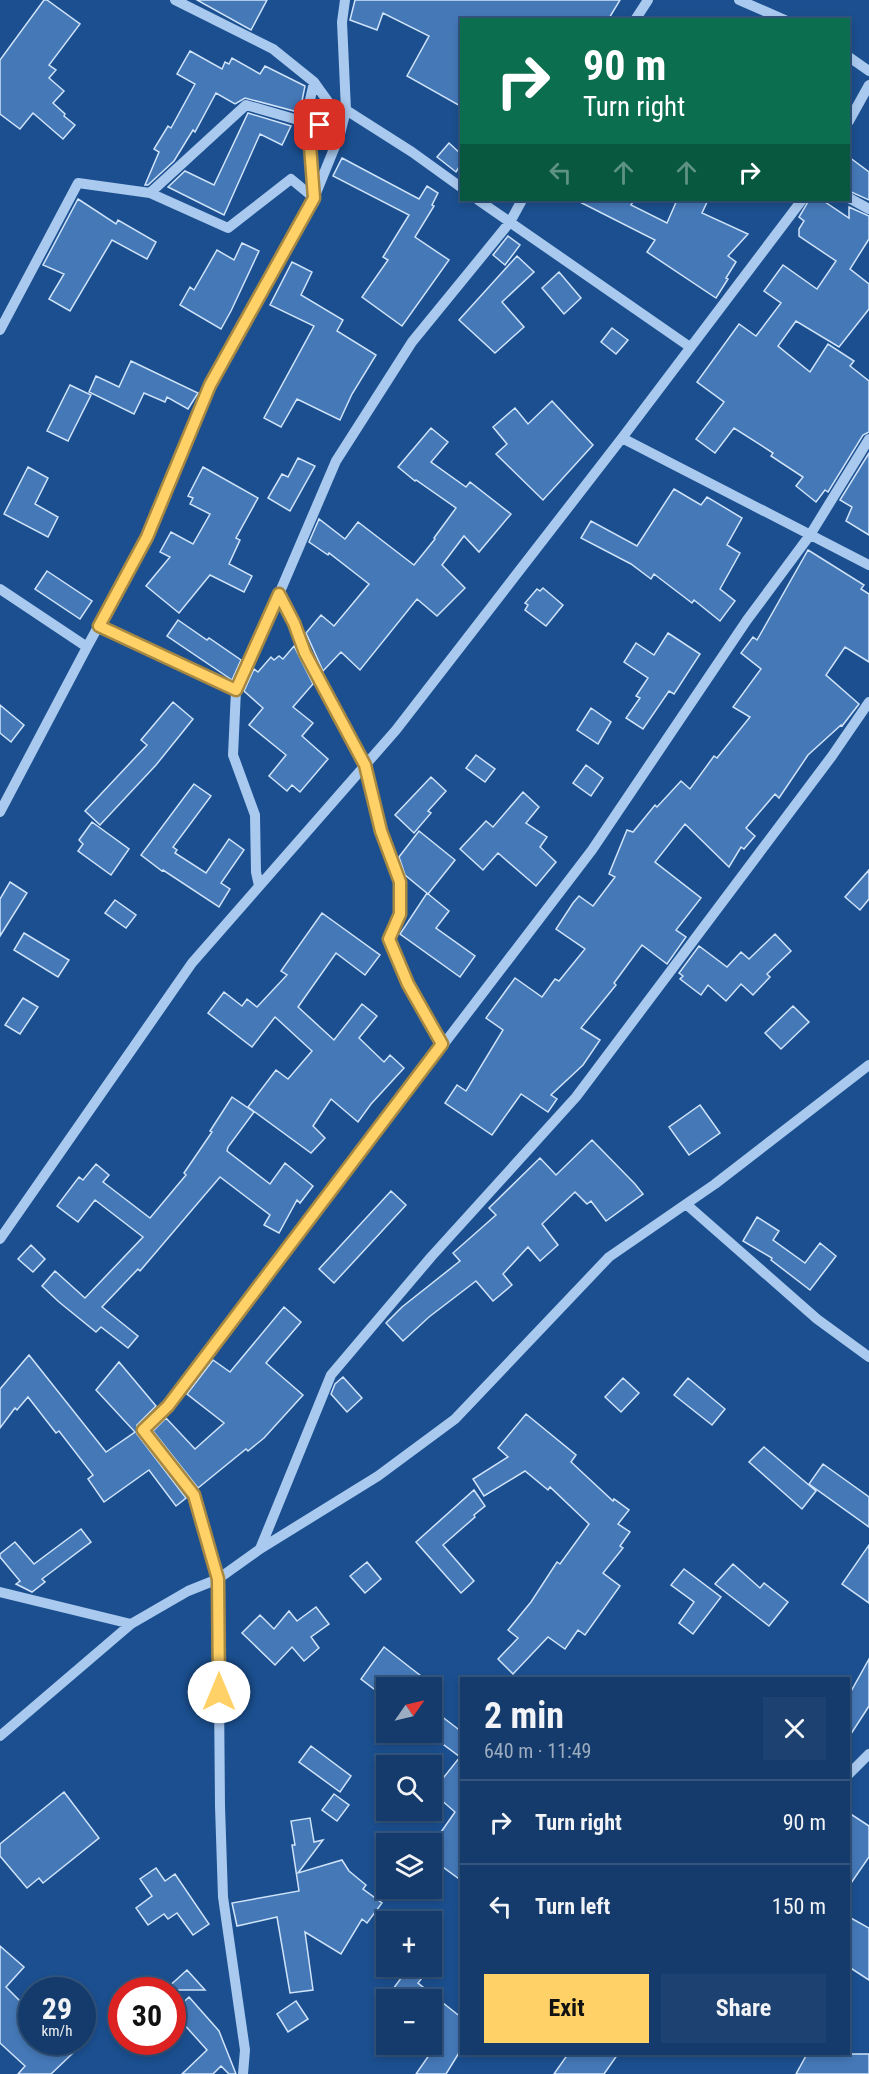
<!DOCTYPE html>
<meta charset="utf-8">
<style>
:root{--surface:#143b6b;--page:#1d4271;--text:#f1f3f6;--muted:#9dadc1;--line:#33557e;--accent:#ffd166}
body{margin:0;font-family:"Roboto Condensed",sans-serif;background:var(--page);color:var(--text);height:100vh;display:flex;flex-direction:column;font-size:22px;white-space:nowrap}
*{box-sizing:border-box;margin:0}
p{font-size:20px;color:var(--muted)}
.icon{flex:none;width:33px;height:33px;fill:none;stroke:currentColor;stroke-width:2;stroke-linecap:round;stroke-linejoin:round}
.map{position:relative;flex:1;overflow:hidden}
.sheet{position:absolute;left:460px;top:1677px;width:390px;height:378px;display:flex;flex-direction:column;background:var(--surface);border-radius:0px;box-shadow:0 3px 9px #0003,0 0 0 2px var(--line)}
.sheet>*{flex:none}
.top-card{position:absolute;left:460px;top:18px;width:390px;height:183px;border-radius:0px;box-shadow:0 3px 9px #0003,0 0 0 2px var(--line);background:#0b6e4f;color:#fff;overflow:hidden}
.needle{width:39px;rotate:56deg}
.controls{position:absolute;left:376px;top:1677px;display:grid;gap:12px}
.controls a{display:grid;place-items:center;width:66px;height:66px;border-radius:0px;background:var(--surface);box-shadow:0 3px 9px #0003,0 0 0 2px var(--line);font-size:30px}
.speed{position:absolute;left:18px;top:1977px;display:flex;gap:12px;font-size:30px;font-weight:700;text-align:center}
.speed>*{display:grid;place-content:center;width:78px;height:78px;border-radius:50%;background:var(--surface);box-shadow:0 3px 9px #0003,0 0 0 2px var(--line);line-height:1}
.speed small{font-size:15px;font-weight:400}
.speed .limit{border:9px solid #d22;background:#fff;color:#111}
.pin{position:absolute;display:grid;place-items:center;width:51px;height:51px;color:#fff;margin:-26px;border-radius:12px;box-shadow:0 3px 9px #0006}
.me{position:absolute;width:66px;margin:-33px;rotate:0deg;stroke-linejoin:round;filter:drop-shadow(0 0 4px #0008)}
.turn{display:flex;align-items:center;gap:21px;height:126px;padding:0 24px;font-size:27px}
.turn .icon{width:78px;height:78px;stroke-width:2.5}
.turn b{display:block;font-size:42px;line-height:51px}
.lanes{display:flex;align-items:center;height:57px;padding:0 24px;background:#0003;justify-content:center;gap:30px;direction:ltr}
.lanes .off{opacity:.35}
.round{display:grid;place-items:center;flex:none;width:63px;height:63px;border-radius:0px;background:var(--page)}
.head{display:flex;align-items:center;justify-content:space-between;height:102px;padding:0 24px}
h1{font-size:36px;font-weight:700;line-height:45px}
.button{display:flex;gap:12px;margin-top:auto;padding:12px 24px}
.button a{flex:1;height:69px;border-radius:0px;background:var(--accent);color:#111;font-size:24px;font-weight:700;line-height:69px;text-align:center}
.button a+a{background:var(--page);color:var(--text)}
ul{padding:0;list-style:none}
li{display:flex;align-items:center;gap:18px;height:84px;padding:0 24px;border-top:2px solid var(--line)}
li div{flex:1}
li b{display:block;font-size:22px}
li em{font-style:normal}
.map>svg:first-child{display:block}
.building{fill:#4478b7;stroke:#cfe3fa;stroke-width:1.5}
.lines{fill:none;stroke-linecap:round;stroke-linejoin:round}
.minor{stroke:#a9c9ee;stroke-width:10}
.route-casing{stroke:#a68842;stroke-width:15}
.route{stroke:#ffd166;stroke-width:10}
</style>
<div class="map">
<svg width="869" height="2074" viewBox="0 0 869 2074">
<rect width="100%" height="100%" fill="#1b4f8f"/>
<path class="building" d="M44 0H47L80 24 49 65 56 70 49 78 64 91 53 103 65 114 64 116 75 125 63 139 33 113 20 129 0 114V60Z
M197 0H267L251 30Z
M355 0H620L608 20H462V107L407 76 429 36 383 13 377 30 350 20Z
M190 51 222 69 225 62 229 64 232 58 260 74 265 66 305 86 301 106 298 112 245 98 235 104 216 93 195 132 193 130 174 161 148 185H145L159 152 154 149 168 126 171 128 195 84 177 74Z
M248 113 291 126 282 145 260 134 224 215 168 187 185 171 214 185Z
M449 143 462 155V162L456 172 437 157Z
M849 157 869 172V200L849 191Z
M342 158 419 199 427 186 438 193 432 205 434 206 415 237 449 260 402 326 362 297 388 260 383 257 409 215 333 176Z
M78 199 116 224 118 220 156 242 147 259 112 240 70 311 49 299 64 274 43 265Z
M576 200H634L631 205 667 223 677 200H708L702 213 748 234 728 256 736 262 726 278 728 279 716 298 647 252 655 240Z
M809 200H822L849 218V207L869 216V239L850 269 869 284V309L839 347 796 321 778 346 810 372 828 344 854 361 850 366 869 381V432L863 435 828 492 825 490 816 502 796 486 803 477 771 456 773 453 734 428 715 453 696 439 724 402 697 382 739 324 756 336 781 303 764 291 783 265 817 289 836 261 799 236V229L804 221 799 217Z
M508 236 520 245 505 265 493 255Z
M242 243 259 251 231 311 221 329 180 305 190 287 194 290 217 250 234 260Z
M517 256 534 272 502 302 524 327 495 353 459 320Z
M292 262 312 272 301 295 343 320 337 331 376 355 352 394 340 420 297 399 281 427 264 418 314 326 270 305Z
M559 272 581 298 564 314 542 288Z
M612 328 628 340 616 354 601 342Z
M131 361 198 393 188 409 167 397 165 402 144 393 134 414 89 392 96 376 119 387Z
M70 385 91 395 68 441 47 431Z
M552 401 593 445 543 500 496 454 507 444 493 427 515 408 528 424Z
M431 428 448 442 431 462 466 487 470 482 511 514 479 552 464 536 442 565 465 588 437 616 417 599 360 670 341 652 323 671 306 633 321 615 334 626 369 584 329 553 328 555 309 542 319 519 345 539 358 522 414 565 435 539 434 538 456 508 416 480 415 481 398 467Z
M869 453V535L846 521 852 507 840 500Z
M298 458 315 466 290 511 268 498 282 474 288 477Z
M28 467 48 478 35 504 58 517 48 537 4 514Z
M203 467 258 498 236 538 240 540 229 564 252 576 244 592 210 575 179 613 146 586 170 557 160 552 171 532 193 544 210 514 190 504 193 498 188 496Z
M674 489 701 505 707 497 742 518 727 545 740 553 720 589 735 601 720 621 694 600 692 603 654 574 651 579 631 564 581 538 591 521 637 546Z
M808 550 864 585 861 589 869 594V662L845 647 826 675 859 704 842 726 841 725 808 755 779 798 775 794 746 828 755 836 744 849 741 847 729 867 685 824 655 862 701 898 676 930 686 937 667 964 642 945 614 983 616 985 581 1028 600 1040 583 1065 551 1095 557 1099 548 1112 521 1094 492 1135 445 1103 457 1085 466 1091 503 1030 486 1018 515 978 542 997 555 979 559 981 585 949 556 929 573 903 579 896 593 906 615 877 609 874 627 830 633 832 655 805 657 807 681 781 690 789 714 756 717 758 750 717 733 707 761 669 741 653 753 637 757 640Z
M47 571 92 601 80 619 35 589Z
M543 588 563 605 546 626 525 610 528 605 525 603 537 589 540 591Z
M178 620 207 640 209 638 241 660 232 680 167 636Z
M668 633 700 654 674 694 669 691 643 729 626 718 640 698 636 696 648 678 624 662 636 643 654 655Z
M294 646 313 684 293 707 313 723 302 736 328 759 300 792 292 785 287 791 269 776 286 755 249 725 263 708 244 691 254 669 258 672 271 657 274 660 279 656 283 659Z
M173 702 193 719 156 765 100 825 85 811 147 745 141 740Z
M0 705 24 725 11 742 0 733Z
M591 708 611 722 598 744 577 730Z
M476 755 495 769 485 782 466 768Z
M586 765 603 778 591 796 573 783Z
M431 777 446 791 428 811 431 813 414 833 395 815Z
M194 784 211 796 173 847 177 850 175 853 206 873 229 839 244 850 221 883 230 889 219 907 163 870 162 871 141 855Z
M523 792 539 807 526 823 547 837 540 847 556 862 536 886 498 853 483 870 460 849 486 821 493 827Z
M92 822 129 849 111 875 78 851 83 844 79 840Z
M419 831 455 860 428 894 405 875 399 857Z
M869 870V899L860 910 845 897Z
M10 882 27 893 0 936V899Z
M427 893 449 911 436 928 475 956 460 977 400 934Z
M115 900 136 915 126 928 105 913Z
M322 913 380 955 365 975 336 953 298 1007 334 1040 362 1004 377 1016 359 1038 384 1062 390 1055 404 1068 371 1104 358 1122 331 1099 313 1126 325 1138 311 1153 248 1107 276 1070 288 1079 312 1051 275 1017 252 1047 208 1013 224 992 242 1006 247 999 257 1007 287 975 281 971Z
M24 933 69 960 58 977 14 950Z
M775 934 791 951 767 974 770 977 753 995 741 984 726 1001 708 985 701 995 680 979 683 976 679 973 699 946 727 967 741 952 749 959Z
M23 998 38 1007 20 1034 5 1025Z
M793 1006 809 1022 781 1049 765 1033Z
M232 1097 254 1112 228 1147 227 1151 270 1184 285 1163 313 1186 300 1203 297 1200 279 1233 264 1225 270 1215 220 1177 140 1271 138 1269 102 1307 138 1336 128 1348 101 1327 96 1332 59 1302 42 1286 55 1271 85 1298 143 1237 95 1200 78 1222 57 1206 79 1177 83 1180 96 1164 109 1175 103 1182 150 1218 186 1175 184 1173 212 1132 210 1131Z
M700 1105 720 1133 689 1155 669 1127Z
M592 1140 635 1184 643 1194 606 1221 591 1201 587 1204 575 1192 542 1224 558 1245 540 1261 528 1247 503 1274 512 1285 493 1301 476 1281 429 1317 403 1341 386 1323 402 1307 460 1261 453 1253 496 1215 489 1208 540 1158 556 1175Z
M391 1191 406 1205 334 1283 319 1269Z
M757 1217 779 1231 773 1240 805 1263 820 1243 836 1256 810 1290 771 1260 772 1258 743 1241Z
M31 1245 45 1259 33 1272 18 1259Z
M284 1307 301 1322 266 1363 303 1395 264 1438 248 1451 246 1449 198 1488 153 1431 166 1418 195 1449 224 1423 187 1394 213 1360 230 1372Z
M29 1355 106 1452 135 1432 96 1390 119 1362 156 1406 137 1425V1434L186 1498 176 1506 149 1470 104 1502 88 1479 93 1475 59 1431 56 1433 28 1397 17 1410 15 1408 0 1428V1389Z
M343 1377 362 1398 347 1412 331 1394 335 1384Z
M623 1378 639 1393 621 1412 605 1397Z
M688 1378 725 1409 712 1425 674 1395Z
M526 1414 576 1455 571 1462 613 1501 614 1499 629 1510 618 1524 630 1532 620 1546 623 1548 603 1573 620 1586 585 1635 578 1630 565 1649 548 1637 513 1674 498 1659 518 1638 508 1630 531 1602 557 1562 560 1564 589 1524 550 1487 548 1490 525 1471 484 1496 473 1479 508 1457 498 1448Z
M764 1447 816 1491 802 1509 749 1462Z
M823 1464 869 1497V1527L809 1484Z
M474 1490 485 1506 474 1515 475 1517 443 1545 474 1581 461 1593 416 1542Z
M81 1529 91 1542 42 1579 45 1582 32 1592 16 1584 20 1581 0 1557V1554L15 1542 34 1564Z
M869 1545V1603L842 1584Z
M367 1562 381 1579 365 1593 350 1576Z
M733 1564 760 1588 764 1583 788 1602 769 1626 715 1584Z
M684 1569 721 1597 693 1634 679 1623 694 1602 671 1585Z
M316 1607 329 1624 311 1637 319 1648 304 1661 292 1647 275 1665 242 1633 260 1615 274 1629 289 1611 297 1621Z
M384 1647 412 1669 437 1688H387V1699L361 1679Z
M869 1659V1706L849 1737V1695Z
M432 1709 462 1732V1881L432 1859V1845L455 1812 432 1792 460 1757 432 1736Z
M311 1746 351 1776 340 1792 299 1762Z
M64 1792 99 1838 43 1883 39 1878 27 1888 0 1856V1844Z
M334 1794 349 1805 337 1821 322 1810Z
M849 1813 869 1826V1857L849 1886Z
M310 1818 314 1842 323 1840 298 1873 342 1860 349 1871 366 1885 363 1889 382 1903 367 1923 362 1919 341 1954 305 1932 313 1990 290 1993 277 1917 237 1926 232 1903 299 1891 292 1845H295L291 1821Z
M156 1868 165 1881 175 1874 209 1924 193 1935 177 1913 168 1919 164 1914 148 1925 136 1908 152 1896 140 1879Z
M849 1917 869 1928V1980L849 1967Z
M0 1946 24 1967 6 1987 32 2013V2042H61L73 2053 51 2074H18L25 2066 0 2043Z
M410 1966H431L418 1983 462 2018V2048L446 2074H416L432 2051V2000H399L390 1993Z
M187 1970 205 1990H165Z
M189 1997 219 2031 236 2074H229L221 2066 213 2074H182L207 2050 173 2012Z
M296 2001 308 2019 288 2032 277 2014Z
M568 2054H618L604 2074H554Z
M807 2054H869V2074H796Z"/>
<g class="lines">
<path class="minor" d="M175 0 273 49 314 82 329 103 310 146 313 196
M739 0 785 20
M635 20 648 0
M849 57 869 71
M346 110 412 152 462 188
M849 121 869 85
M150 193 246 105 305 122 314 82
M849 198 869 209
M478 200 690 347
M0 330 78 183 150 193 228 228 291 179 314 198
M622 438 869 565
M0 589 87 647
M99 626 236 690
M0 812 87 647 147 537 210 385 314 198 340 134 346 110 342 22 345 0
M259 886 256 872 255 815 233 755 236 690 279 594
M442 1044 407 984 389 939 400 914V882L381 831 365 765 305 653 294 623 279 594 336 461 412 342 510 222 522 200
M686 1204 817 1319 869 1357
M0 1239 192 963 396 730 622 438 802 200
M260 1549 331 1375 431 1257 576 1097 832 756 869 702
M0 1592 131 1624
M0 1736 131 1624 188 1591 218 1579 260 1549 378 1476 455 1419 609 1257 715 1184 869 1065
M849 1774 869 1754
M243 2074 245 2050 223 1897 220 1806 218 1579 194 1495 143 1430 168 1405 592 850 747 620 810 535 869 439"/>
</g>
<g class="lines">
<defs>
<path id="route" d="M219 1692 218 1579 194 1495 143 1430 168 1406 442 1044 408 984 389 939 400 914V882L381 831 365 765 305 653 294 623 279 594 236 690 99 626 147 537 210 385 314 198 310 146 320 125"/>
</defs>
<use href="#route" class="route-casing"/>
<use href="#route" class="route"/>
</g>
</svg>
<div class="controls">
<a><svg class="needle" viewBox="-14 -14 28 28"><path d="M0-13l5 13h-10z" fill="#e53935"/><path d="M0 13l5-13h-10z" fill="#9dadc1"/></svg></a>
<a><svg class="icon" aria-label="search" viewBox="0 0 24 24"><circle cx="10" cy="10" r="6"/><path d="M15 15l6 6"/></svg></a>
<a><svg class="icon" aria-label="layers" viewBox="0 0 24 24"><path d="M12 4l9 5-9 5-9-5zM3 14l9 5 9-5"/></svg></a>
<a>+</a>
<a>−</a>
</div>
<div class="speed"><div>29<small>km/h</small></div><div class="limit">30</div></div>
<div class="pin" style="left:320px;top:125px;background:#d93025"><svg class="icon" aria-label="arrive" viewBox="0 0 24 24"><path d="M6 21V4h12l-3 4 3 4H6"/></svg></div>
<svg class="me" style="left:219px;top:1692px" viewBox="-20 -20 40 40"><circle r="19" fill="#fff"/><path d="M0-13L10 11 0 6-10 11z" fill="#ffd166"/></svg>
<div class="top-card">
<div class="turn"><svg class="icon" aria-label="right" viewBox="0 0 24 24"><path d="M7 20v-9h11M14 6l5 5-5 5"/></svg><div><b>90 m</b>Turn right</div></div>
<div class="lanes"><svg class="icon off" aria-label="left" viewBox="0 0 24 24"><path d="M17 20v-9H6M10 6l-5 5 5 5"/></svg><svg class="icon off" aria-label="ahead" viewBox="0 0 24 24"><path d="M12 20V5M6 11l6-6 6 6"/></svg><svg class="icon off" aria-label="ahead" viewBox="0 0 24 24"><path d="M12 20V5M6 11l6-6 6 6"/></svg><svg class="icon" aria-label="right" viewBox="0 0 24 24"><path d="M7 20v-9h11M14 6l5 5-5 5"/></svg></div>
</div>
<section class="sheet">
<div class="head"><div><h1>2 min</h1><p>640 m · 11:49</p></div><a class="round"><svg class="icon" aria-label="close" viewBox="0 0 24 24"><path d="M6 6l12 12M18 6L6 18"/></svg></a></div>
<ul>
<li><svg class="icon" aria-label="right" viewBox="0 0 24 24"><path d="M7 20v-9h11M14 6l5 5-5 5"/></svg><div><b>Turn right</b></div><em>90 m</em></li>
<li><svg class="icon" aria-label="left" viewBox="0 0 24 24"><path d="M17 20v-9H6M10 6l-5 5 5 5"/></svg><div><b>Turn left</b></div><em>150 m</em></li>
</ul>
<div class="button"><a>Exit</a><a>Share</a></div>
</section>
</div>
